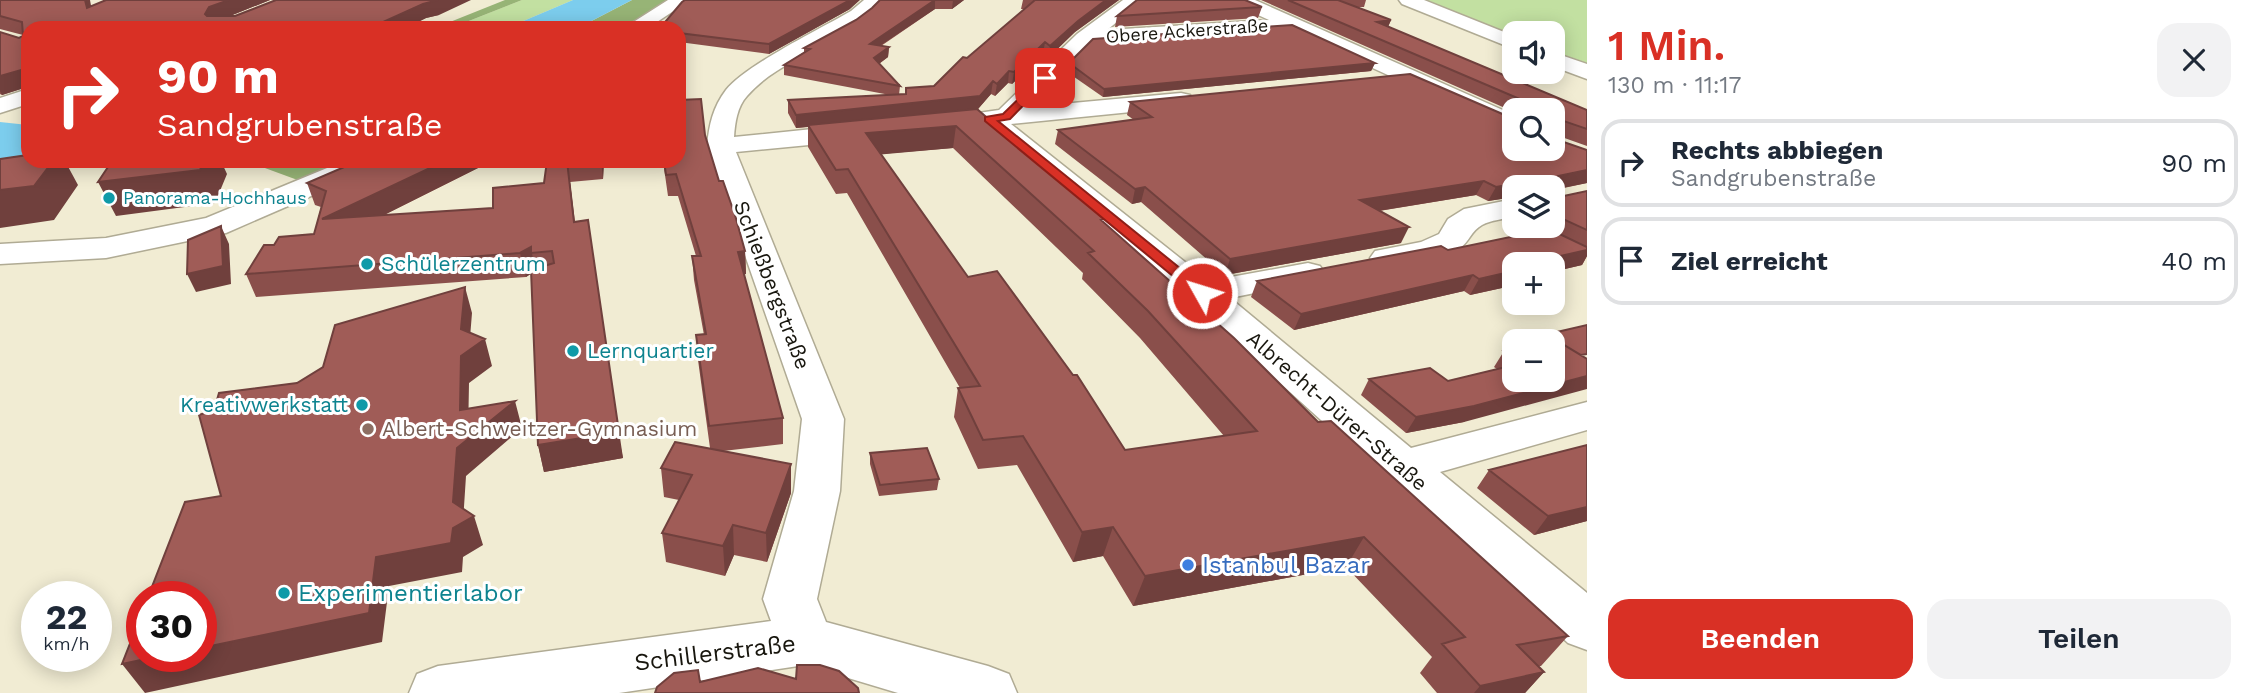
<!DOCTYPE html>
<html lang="de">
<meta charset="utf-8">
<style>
:root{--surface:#fff;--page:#f2f2f3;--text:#1f2937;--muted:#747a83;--line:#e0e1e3;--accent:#d93025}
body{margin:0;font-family:"Work Sans",sans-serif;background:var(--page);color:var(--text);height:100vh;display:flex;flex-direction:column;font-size:26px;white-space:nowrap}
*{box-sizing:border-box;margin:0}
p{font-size:23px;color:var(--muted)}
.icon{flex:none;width:38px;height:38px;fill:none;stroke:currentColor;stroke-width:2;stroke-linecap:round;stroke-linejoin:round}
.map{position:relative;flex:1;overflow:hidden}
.sheet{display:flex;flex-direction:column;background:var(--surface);width:665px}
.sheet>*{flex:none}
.top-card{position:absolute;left:21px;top:21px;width:665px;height:147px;border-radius:21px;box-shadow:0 4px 18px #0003;background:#d93025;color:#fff;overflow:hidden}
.buttons{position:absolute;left:1502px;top:21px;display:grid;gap:14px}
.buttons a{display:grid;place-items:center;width:63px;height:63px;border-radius:14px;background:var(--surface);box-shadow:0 4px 18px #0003;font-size:35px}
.speed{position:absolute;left:21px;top:581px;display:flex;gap:14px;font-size:35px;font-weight:700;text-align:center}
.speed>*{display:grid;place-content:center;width:91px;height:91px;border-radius:50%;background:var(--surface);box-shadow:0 4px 18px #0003;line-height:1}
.speed small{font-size:18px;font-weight:400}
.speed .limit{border:10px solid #d22;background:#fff;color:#111}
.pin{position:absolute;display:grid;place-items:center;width:60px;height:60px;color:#fff;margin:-30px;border-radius:14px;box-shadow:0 4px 10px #0006}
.me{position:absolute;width:77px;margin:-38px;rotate:309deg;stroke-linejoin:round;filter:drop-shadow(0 0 5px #0008)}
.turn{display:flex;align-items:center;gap:24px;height:147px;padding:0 21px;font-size:32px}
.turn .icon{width:91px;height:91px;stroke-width:2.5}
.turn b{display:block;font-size:49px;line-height:60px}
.round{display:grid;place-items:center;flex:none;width:74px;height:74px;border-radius:21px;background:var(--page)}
.headline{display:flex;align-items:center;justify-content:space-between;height:119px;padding:0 21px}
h1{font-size:42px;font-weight:600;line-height:52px;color:var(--accent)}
.cta{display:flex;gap:14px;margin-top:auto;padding:14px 21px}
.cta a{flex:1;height:80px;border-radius:21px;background:var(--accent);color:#fff;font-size:28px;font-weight:600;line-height:80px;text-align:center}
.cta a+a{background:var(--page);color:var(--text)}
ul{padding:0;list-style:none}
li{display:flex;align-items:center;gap:21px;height:88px;margin:0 14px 10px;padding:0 7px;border:4px solid var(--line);border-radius:21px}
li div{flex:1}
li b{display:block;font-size:26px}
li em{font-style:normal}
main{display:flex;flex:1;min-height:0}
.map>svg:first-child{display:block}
.green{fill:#c2e0a1}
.forest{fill:#97b476}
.water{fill:#7ccded}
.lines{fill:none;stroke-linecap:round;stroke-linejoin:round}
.minor-casing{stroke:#b0ab94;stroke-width:3}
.major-casing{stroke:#b0ab94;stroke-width:3}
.minor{fill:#fff;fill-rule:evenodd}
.major{fill:#fff;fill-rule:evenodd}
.wall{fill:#8a4f4b;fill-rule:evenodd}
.shaded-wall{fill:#70403d}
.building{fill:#a05c57;stroke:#70403d;stroke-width:2;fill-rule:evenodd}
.route{fill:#d93025;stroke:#8d1f18;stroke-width:2}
.culture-dot{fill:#0f9aa8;stroke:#fff;stroke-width:2.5}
.education-dot{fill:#8d6e63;stroke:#fff;stroke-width:2.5}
.shop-dot{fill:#3f7fe0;stroke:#fff;stroke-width:2.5}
.labels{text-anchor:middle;stroke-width:6;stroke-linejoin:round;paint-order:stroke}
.far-street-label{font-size:18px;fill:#18160e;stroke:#fff}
.far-culture-label{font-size:18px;fill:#0d838f;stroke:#fff;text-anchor:start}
.culture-label{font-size:21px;fill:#0d838f;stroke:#fff;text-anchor:start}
.street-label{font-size:21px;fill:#18160e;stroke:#fff}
.education-label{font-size:21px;fill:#785e54;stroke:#fff;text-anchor:start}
.near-shop-label{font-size:24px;fill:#366cbe;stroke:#fff;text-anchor:start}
.near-culture-label{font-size:24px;fill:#0d838f;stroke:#fff;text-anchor:start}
.near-street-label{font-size:24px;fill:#18160e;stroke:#fff}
</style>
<main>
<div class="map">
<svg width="1587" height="693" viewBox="0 0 1587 693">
<rect width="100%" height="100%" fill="#f1ecd3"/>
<path class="green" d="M522 0H573L507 28H451Z
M1421 0H1587V65L1552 51V33H1514V36Z"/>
<path class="forest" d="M505 0H522L451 28H435Z
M632 0H675L620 28H578Z
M246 161H355L303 182Z"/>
<path class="water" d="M573 0H632L578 28H507Z
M0 122 28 125V161H154L0 169Z"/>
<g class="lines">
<defs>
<path id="minor" d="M668 0H690L648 28H624Z
M864 0H884C852 43 782 55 747 96 737 107 735 123 734 137L861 124 870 126 874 132 870 138 861 140 736 152 844 419 840 491 817 599 826 622 988 666 1009 674 1017 693H898L805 665 619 693H409L417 674 438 666 771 621 763 599 794 491 802 419 707 146C709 125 713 107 726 90 746 65 820 29 851 11Z
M1123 0H1144L1107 30 1269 20 1234 4 1231 0H1255L1514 115V133L1290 30 1090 44 1029 107 1181 93 1190 95 1193 100 1190 105 1181 107 1011 124 1209 281 1308 263 1320 266 1325 273 1320 280 1230 298 1411 448 1587 402V430L1440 472 1587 593V650L1568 643 1189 301 983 127 964 125 960 120 964 115 999 110 1077 34Z
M1399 0H1424L1514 36V49L1402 4Z
M1552 52 1587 64V79L1552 66Z
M344 161H382L378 167 226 233 106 258 0 264V244L106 238 206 218Z
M1514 199V217C1504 219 1491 220 1482 225 1471 231 1469 242 1460 248 1439 262 1399 271 1375 265L1370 258 1375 251 1421 242 1439 234 1448 219 1464 209Z"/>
<path id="major" d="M28 89V104L0 113V98Z"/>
</defs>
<use href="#minor" class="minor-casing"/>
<use href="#major" class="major-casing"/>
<use href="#minor" class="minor"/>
<use href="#major" class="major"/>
</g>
<path class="wall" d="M0 0 91 6 106 0H270L230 16 439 15 426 18 406 28H28V96L24 88 2 95 0 94V32L19 38 23 35 0 29Z
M880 0H964L952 9H935L881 46 889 47 888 57 879 64 900 86 899 95 906 94 934 86 1025 9H1021L1023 0H1119L1075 32 1048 58 1043 54 1012 84 1008 83 995 96 991 94 978 109 1103 222 1318 422 1568 636 1541 666H1539L1544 672 1525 693H1437L1420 673 1432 657 1346 567 1133 606 1103 556 1073 562 1017 465 978 469 954 417 958 388H960L847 193 836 194 808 147V127L796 128 788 113V100L890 95 784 75V65L804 52V48L856 20 872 8ZM953 148 1083 273 1082 279 1140 338 1224 436 1125 450 968 277 880 154Z
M1261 0H1366L1364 7H1357L1391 20 1388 27 1587 110V146L1556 135 1554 138 1587 183 1559 189V197L1587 191V256L1582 265 1552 272V264H1514L1511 286 1470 295 1464 291 1294 330 1251 297 1257 281 1448 250 1545 230 1537 226H1552V187H1514V197L1488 201 1476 195 1379 211 1401 243 1225 275 1141 202 1132 204 1055 144 1058 130 1134 120 1127 115 1130 102 1552 149V110H1514V112Z
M1262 7 1258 18 1115 27 1117 16Z
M850 9 769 54 679 42V28Z
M1069 63H1375L1371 71 1103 97 1067 72Z
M705 135 719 181 745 251 746 274H744L783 418V444L723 451 791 493 767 562 734 555 725 576 666 562 662 533 679 500 664 497 661 468 710 448 698 360 696 335H704L694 280 692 256H696L678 196H668L663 161H679Z
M358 161H492L384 215 493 208 544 183 547 161H604L603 179 570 182 575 222 623 458 544 472 538 445 532 273 526 277 256 297 246 274 274 245 314 234 321 207 315 205 307 183Z
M1587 325 1464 422 1406 433 1361 395 1369 379 1448 381 1497 369 1494 367 1504 351 1514 349V380L1552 341H1539L1544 335Z
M870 453 939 479 937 490 879 496 870 464Z
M1489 470 1587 521 1534 535 1477 488Z"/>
<path class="shaded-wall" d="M85 0H90L94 22 87 8Z
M229 0H270L215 22 205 14 209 7Z
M438 0H471L439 15 426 18 406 28H370L423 4Z
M850 0H860L850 9 769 54V44Z
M935 0V9L869 53 870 44Z
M953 0H964L952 9Z
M1106 0H1119L1075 32 1048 58 1050 46 1078 21Z
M1391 20 1386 31 1377 22Z
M1045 42 1043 54 1012 84 1014 72Z
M889 47 888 57 873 68 874 58Z
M1375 63 1371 71 1103 97 1104 89Z
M21 70V84L24 88 2 95 0 91V76Z
M1009 71 1008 83 995 96 997 84Z
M993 81 991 94 978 109 796 128V115Z
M956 126 953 148 864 156 866 133Z
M53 161H65L78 185 54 220 0 228V190Z
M204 161H221L227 174 215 203 116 216 98 182Z
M445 161H492L330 242 322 219Z
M567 161 570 182 577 245 574 222Z
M601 161H604L603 179Z
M1587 170V183L1552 190 1558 176Z
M1484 181 1476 195 1353 215 1360 200Z
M1524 182 1521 187H1514V197L1488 201 1496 187Z
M1145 187 1141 202 1132 204 1135 189Z
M588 220 623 458 544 472 538 445Z
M221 226 229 244 231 284 196 292 187 274Z
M1409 227 1401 243 1225 275 1230 259Z
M531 247 535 271 526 277 520 253Z
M1587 250V256L1582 265 1552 272V264H1525Z
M745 251 746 274 739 275 738 252Z
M1514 268V281L1511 286 1470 295 1479 279Z
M1473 275 1464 291 1294 330 1301 314Z
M465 287 472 313 469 350 485 339 492 366 469 383 468 437 460 410 461 329Z
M1587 376V389L1464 422 1406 433 1416 417Z
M515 401 522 428 466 476 463 522 474 516 483 545 463 557 462 572 389 586 382 642 145 693 122 664 160 656H201V648L376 557 453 502 457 448Z
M791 464V493L767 562 766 533Z
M1587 507V521L1534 535 1548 516Z
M733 525 734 555 725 576 723 546Z
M1113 527 1103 556 1073 562 1082 532Z
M1364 537 1346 567 1133 606 1145 576Z
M1544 672 1525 693H1474L1480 686Z"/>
<path class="building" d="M0 0H85L87 8 106 0H229L209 7 205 14 207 16H235L276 0H438L423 4 370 28H28V85L21 84V70L0 76V32L19 38 23 36 22 22 0 16Z
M685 0H850L769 44 679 33V28H660L682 2Z
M880 0H953H935L870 44 889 47 874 58 900 86 784 65 810 49 804 48 856 20 872 8Z
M1035 0H1106L1078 21 1050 46 1045 42 1014 72 1009 71 997 84 993 81 980 96 796 115 788 100 906 94V88L934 86 963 57 967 58Z
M1137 0H1245L1262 7 1117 16Z
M1288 0H1338L1391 20 1377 22 1587 110V129L1558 119 1557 133H1552V110H1523L1522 100Z
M1292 25 1375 63 1104 89 1069 63 1093 39Z
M1410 74 1514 119V149H1552V138L1587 150V170L1558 176 1559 197 1587 191V230L1552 214V187H1524V182L1496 187 1484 181 1360 200 1409 227 1230 259 1145 187 1135 189 1058 130 1152 117 1130 102Z
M701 99 705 135 719 181H723L735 215 745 251 738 252 783 418 709 426 696 335 706 334 692 256H701L676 174 666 175 664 161H679V100Z
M977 109 1104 219 1101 220 1234 338 1318 422 1331 421 1568 636 1517 645 1544 672 1480 686 1442 644 1465 637 1364 537 1145 576 1113 527 1082 532 1023 436 983 440 958 388 980 386 848 169 836 170 808 125ZM956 126 1094 251 1088 253 1148 311 1257 431 1125 450 1077 375H1073L997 271 968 277 866 133Z
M28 155V161H53L34 186 0 190V159Z
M112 161H204L200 170 98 182Z
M358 161H445L322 219 493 208V188L544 183 547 161H567L574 222 588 220 619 432 538 445 531 270 554 263 552 251 531 253V247L520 253 246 274 264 245H274L279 237 314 234 326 191 307 183Z
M221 226 223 266 187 274 188 240Z
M1549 229 1587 247V250L1525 264H1514V271L1479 279 1473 275 1301 314 1257 281 1441 246 1448 250Z
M465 287 461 329 485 339 461 356 460 410 515 401 457 448 453 502 474 516 453 528 451 543 376 557 369 613 201 648V597H148L185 502 221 496 199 415 214 410 219 393 297 383 323 367 335 325Z
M1587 325V354L1581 355 1554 339 1552 340 1544 335Z
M1554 339 1587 359V376L1474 406 1416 417 1369 379 1430 368 1448 381 1514 365V380H1552V341H1546Z
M1514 349V357L1504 351Z
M675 442 791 464 766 533 733 525 723 546 662 533 692 475 661 468Z
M1587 445V507L1548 516 1489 470Z
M927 448 939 479 880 485 870 453Z
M142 613V656H160L122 664Z
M797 665H820L839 671 858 688 859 693H655L657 687 674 673 698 670 700 682 758 668 796 679Z"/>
<path class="route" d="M1042 76 1050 78 1010 119 998 121 1207 290 1210 293 1207 296H1197L985 121V117L1003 114Z"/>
<g class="culture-dot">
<circle cx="109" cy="198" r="7"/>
<circle cx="367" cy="264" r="7"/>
<circle cx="573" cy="351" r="7"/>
<circle cx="362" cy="405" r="7"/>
<circle cx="284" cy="593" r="7"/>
</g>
<circle class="education-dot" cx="368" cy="429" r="7"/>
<circle class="shop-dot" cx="1188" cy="565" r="7"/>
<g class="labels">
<g class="far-street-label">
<text transform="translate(1187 31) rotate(-4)" y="6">Obere Ackerstraße</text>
</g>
<g class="far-culture-label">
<text x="123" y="204">Panorama-Hochhaus</text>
</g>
<g class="culture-label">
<text x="381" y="271">Schülerzentrum</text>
<text x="587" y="358">Lernquartier</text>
<text x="348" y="412" text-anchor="end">Kreativwerkstatt</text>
</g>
<g class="street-label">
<text transform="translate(772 285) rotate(69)" y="7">Schießbergstraße</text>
<text transform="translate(1337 411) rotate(41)" y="7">Albrecht-Dürer-Straße</text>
</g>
<g class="education-label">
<text x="382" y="436">Albert-Schweitzer-Gymnasium</text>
</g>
<g class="near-shop-label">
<text x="1202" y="573">Istanbul Bazar</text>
</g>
<g class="near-culture-label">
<text x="298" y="601">Experimentierlabor</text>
</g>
<g class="near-street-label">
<text transform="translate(715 653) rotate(-7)" y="8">Schillerstraße</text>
</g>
</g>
</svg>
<div class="buttons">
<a><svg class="icon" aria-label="sound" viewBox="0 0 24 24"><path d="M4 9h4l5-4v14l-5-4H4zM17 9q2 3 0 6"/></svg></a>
<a><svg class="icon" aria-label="search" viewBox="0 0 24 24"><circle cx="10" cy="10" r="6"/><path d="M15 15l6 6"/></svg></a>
<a><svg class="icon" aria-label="layers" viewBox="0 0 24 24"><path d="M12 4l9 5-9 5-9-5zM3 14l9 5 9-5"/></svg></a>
<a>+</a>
<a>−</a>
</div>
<div class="speed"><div>22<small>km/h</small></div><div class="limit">30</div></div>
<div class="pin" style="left:1045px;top:78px;background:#d93025"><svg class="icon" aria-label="arrive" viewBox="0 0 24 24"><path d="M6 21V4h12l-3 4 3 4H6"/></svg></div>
<svg class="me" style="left:1202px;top:293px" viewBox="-20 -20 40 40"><circle r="17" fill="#d93025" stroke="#fff" stroke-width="3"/><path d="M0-11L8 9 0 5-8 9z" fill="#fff"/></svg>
<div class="top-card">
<div class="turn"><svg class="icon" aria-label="right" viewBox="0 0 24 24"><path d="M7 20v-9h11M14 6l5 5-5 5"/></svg><div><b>90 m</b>Sandgrubenstraße</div></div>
</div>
</div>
<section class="sheet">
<div class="headline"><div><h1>1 Min.</h1><p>130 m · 11:17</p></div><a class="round"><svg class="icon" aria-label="close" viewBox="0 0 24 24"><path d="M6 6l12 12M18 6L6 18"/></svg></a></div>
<ul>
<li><svg class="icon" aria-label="right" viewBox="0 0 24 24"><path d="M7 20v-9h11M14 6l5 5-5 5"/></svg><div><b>Rechts abbiegen</b><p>Sandgrubenstraße</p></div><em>90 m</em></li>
<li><svg class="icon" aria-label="arrive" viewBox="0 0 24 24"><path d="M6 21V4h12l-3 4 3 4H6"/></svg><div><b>Ziel erreicht</b></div><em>40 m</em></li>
</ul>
<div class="cta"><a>Beenden</a><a>Teilen</a></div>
</section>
</main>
